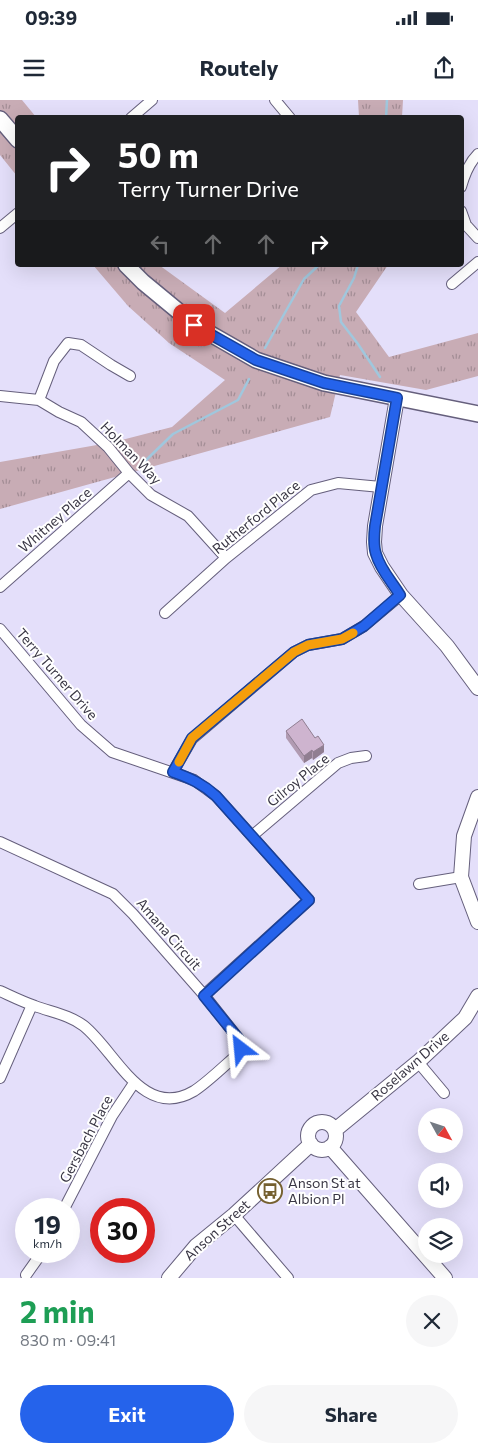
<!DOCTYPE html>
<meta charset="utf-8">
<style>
:root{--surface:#fff;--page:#f6f6f7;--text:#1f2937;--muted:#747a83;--accent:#2563eb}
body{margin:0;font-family:Commissioner,sans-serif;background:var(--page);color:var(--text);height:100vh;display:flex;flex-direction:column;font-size:19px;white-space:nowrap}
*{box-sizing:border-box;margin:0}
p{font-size:16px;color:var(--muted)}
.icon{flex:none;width:28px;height:28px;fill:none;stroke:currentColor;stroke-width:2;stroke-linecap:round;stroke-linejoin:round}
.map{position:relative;height:1178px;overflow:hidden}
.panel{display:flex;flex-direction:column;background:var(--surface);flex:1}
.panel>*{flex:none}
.guide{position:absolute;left:15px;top:15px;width:449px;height:152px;border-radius:5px;box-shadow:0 5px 20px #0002;background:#202124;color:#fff;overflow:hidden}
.needle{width:32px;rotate:130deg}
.buttons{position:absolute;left:418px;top:1008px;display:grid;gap:10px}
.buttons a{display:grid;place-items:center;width:45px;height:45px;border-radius:50%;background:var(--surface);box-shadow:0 5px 20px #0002;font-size:25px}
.speed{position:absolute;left:15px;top:1098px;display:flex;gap:10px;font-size:25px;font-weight:700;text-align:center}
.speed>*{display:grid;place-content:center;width:65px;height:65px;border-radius:50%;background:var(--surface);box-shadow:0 5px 20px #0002;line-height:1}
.speed small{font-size:12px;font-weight:400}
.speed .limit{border:8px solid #d22;background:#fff;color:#111}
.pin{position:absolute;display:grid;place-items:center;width:42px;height:42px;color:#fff;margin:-21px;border-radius:10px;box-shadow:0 2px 8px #0006}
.me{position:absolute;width:55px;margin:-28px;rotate:331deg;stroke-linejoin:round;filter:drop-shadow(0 0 4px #0008)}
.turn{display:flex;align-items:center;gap:18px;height:105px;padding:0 20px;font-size:22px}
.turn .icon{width:65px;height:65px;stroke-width:2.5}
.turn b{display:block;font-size:35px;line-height:42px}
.lanes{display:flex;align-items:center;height:48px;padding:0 20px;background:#0003;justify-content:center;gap:25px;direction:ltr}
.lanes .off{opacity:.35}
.round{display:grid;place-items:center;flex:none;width:52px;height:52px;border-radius:26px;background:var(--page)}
.overview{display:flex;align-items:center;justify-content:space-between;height:85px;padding:0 20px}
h1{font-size:30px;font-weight:700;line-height:38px;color:#1e9e55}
.cta{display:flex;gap:10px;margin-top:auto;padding:10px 20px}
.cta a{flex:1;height:58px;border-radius:30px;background:var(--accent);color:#fff;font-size:20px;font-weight:700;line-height:58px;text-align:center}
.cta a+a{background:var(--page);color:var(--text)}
.status{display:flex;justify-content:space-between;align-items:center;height:35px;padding:0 25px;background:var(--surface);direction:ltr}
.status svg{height:14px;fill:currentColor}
header{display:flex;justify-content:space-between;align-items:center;height:65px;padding:0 20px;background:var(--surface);font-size:22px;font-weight:700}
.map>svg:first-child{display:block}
.park{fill:url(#park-tufts)}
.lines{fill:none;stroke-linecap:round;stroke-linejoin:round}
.stream{stroke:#a0c7dd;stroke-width:2.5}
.minor-casing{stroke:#655f7c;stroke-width:12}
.tertiary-casing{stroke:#655f7c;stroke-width:16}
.secondary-casing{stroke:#655f7c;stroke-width:18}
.minor{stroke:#fff;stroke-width:10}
.tertiary{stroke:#fff;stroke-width:14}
.secondary{stroke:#fff;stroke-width:15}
.wall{fill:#b19bb2}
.shaded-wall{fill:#907e91}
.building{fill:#ceb4cf;stroke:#907e91}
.route-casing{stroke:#184099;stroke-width:12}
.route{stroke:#2563eb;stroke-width:9}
.slow{stroke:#f59e0b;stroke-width:9}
.labels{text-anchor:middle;stroke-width:4;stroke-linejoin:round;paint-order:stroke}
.street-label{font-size:14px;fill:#393644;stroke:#fff}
.poi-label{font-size:14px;fill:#393644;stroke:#fff;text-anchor:start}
</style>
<div class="status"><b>09:39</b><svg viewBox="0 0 49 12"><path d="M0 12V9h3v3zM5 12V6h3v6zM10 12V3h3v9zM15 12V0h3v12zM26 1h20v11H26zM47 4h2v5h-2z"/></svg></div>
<header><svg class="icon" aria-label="menu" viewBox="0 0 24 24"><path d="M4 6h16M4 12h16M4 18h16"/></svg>Routely<svg class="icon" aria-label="share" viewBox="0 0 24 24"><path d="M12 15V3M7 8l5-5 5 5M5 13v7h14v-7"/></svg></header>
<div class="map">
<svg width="478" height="1178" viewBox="0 0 478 1178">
<defs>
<pattern id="park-tufts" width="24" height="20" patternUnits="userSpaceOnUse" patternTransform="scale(1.25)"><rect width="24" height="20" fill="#c8acb5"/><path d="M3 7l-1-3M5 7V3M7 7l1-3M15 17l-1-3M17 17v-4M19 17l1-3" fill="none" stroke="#a38d95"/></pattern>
</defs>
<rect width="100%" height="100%" fill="#e4dffa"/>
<path class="park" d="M0 0H22L36 17 18 18 17 76 0 55Z
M358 0H403L402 17H359Z
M93 165H159L225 213 282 165H388L356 212 389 257 478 233V276L426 290 340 275 330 317 0 409V362L114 342 172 327 225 280 169 243 128 206Z"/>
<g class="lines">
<path class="stream" d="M386 18 387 0
M358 165 354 178 339 206 341 222 358 244 380 277
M265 248 304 179 319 165
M142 364 173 334 238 300 249 279"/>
<defs>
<path id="minor" d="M275 0 290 18
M131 18 152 0
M461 87C464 76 470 62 478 54
M461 111 466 125 478 138
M0 128 18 113
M452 184 478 162
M0 296 39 300 59 312 81 322 108 347 129 373 151 395 188 416 226 458
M39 300 54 261 68 243 81 245 111 265 130 276
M0 487 129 373
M165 513 226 458 311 390 338 383 381 387
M0 529 81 625 112 652 194 680 216 696 309 800 204 895
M173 672 192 639 294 552 308 545 342 539 364 526 401 495
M252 736 338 663 351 658 366 656
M0 742 113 794 133 814 204 895 242 943 241 949 238 954C225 965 208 982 194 991 143 1021 116 952 84 926 70 915 51 912 35 906 23 902 11 896 0 891
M419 784 461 777
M418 962 444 993
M0 978 32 905
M64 1109 112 1016 134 983
M234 1115 288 1178
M26 1175 43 1151"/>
<path id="tertiary" d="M397 298 375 426 374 442 375 453 382 467 401 495 447 546 478 588
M478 697 464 736 461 777 478 822
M308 1036a14 14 0 1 1 28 0a14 14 0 1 1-28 0Z
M335 1030 418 962 465 918 478 896
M330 1047 445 1178
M169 1178 196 1146 234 1115 311 1044"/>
<path id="secondary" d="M0 19 18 40
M126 165 143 182 195 225 256 260 324 283 478 314"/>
</defs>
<use href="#minor" class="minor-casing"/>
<use href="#tertiary" class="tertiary-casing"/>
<use href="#secondary" class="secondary-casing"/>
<use href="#minor" class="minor"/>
<use href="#tertiary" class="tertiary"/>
<use href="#secondary" class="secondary"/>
</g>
<path class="wall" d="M286 631 324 652 313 660 312 658 304 663 286 638Z"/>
<path class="shaded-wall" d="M324 645V652L313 660V652Z
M312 650V658L304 663V656Z"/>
<path class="building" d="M302 619 315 638 318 636 324 645 313 652 312 650 304 656 286 631Z"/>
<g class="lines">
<defs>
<path id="route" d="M194 225 256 260 324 283 397 298 375 426C374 435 373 445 376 454 380 469 392 482 400 495L364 526 342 539 308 545 294 552 192 638 173 672C190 678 203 684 216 696L309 800 204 896 242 943 241 949"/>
</defs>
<use href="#route" class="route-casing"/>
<use href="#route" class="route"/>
<path class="slow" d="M179 662 192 638 294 552 308 545 342 539 353 533"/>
</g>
<defs>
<symbol id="bus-ring" viewBox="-11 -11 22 22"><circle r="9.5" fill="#fff" stroke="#75602f" stroke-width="1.5"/><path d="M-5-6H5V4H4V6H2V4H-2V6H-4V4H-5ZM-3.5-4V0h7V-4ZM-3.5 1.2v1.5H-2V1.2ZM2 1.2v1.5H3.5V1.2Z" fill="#75602f"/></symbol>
</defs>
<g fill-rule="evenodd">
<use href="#bus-ring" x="256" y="1077" width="28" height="28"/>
</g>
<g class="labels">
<g class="street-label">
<text transform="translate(131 353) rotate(46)" y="5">Holman Way</text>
<text transform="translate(256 417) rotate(-39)" y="5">Rutherford Place</text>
<text transform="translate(55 420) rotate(-41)" y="5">Whitney Place</text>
<text transform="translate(57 574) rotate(49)" y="5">Terry Turner Drive</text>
<text transform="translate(298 680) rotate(-39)" y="5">Gilroy Place</text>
<text transform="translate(169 834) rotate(49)" y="5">Amana Circuit</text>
<text transform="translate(410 966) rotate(-41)" y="5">Roselawn Drive</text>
<text transform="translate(86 1039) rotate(-62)" y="5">Gersbach Place</text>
<text transform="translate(217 1130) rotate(-42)" y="5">Anson Street</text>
</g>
<g class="poi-label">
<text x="288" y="1088">Anson St at<tspan x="288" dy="16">Albion Pl</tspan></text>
</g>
</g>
</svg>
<div class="buttons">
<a><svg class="needle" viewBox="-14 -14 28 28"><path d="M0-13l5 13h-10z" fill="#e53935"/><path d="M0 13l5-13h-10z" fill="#747a83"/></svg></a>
<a><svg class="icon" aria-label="sound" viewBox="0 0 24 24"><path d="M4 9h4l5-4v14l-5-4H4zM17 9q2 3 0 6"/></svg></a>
<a><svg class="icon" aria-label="layers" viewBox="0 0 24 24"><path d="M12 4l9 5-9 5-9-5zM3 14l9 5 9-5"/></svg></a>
</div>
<div class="speed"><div>19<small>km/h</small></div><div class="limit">30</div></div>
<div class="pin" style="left:194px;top:225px;background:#d93025"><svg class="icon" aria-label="arrive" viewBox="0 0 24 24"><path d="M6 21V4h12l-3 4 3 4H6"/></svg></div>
<svg class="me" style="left:241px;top:949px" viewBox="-20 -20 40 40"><path d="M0-17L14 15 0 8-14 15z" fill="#2563eb" stroke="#fff" stroke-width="4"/></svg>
<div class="guide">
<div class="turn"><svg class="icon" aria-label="right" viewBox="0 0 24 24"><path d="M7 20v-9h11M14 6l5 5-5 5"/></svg><div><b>50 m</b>Terry Turner Drive</div></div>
<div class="lanes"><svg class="icon off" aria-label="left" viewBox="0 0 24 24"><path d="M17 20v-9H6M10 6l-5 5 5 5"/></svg><svg class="icon off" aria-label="ahead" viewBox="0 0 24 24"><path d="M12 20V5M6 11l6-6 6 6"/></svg><svg class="icon off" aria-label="ahead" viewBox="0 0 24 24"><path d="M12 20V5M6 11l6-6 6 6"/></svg><svg class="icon" aria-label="right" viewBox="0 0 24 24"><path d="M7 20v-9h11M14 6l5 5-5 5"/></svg></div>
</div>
</div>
<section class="panel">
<div class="overview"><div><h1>2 min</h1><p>830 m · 09:41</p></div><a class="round"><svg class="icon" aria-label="close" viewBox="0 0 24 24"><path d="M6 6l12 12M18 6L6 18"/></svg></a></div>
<div class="cta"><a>Exit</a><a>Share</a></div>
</section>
